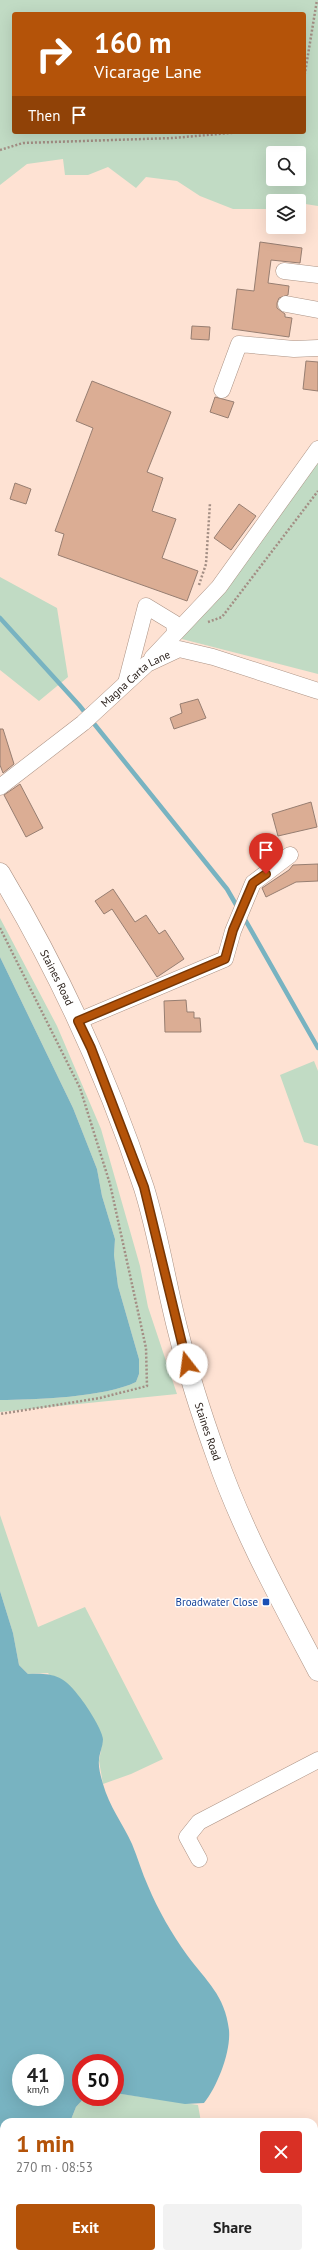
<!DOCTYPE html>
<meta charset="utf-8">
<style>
:root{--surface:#fff;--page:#f2f2f2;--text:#222;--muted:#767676;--accent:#b45309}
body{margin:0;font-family:"PT Sans",sans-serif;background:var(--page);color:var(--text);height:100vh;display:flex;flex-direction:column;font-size:15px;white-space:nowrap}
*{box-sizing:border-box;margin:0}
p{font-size:13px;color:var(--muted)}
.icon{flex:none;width:22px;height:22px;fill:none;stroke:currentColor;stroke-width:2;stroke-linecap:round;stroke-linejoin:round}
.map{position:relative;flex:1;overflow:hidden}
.panel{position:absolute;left:0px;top:2118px;width:318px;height:140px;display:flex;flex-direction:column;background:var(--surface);border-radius:12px 12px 0 0;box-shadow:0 4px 16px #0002}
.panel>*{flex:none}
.banner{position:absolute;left:12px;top:12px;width:294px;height:122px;border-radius:4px;box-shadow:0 4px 16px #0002;background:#b45309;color:#fff;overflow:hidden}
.buttons{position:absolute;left:266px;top:146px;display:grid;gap:8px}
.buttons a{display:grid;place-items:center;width:40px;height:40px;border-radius:4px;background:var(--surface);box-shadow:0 4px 16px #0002;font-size:20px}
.speed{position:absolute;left:12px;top:2054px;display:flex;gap:8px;font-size:20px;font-weight:700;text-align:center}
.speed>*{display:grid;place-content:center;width:52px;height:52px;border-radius:50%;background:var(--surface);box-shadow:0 4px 16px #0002;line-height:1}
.speed small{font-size:10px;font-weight:400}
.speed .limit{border:6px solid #d22;background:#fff;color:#111}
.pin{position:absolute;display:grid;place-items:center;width:34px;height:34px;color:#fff;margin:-41px -17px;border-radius:50% 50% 50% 0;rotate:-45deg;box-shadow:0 0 4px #0007}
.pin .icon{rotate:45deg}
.me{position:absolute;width:44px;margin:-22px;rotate:345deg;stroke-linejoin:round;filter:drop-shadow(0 0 3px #0008)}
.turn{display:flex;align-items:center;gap:14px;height:84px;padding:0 16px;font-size:18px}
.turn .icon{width:52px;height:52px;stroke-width:2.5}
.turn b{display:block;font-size:28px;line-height:34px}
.then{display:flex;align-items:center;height:38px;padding:0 16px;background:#0003;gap:8px;font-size:15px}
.round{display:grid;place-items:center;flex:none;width:42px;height:42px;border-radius:4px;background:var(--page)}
.overview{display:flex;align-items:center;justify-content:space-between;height:68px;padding:0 16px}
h1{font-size:24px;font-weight:700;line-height:30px;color:var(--accent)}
.cta{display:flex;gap:8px;margin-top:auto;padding:8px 16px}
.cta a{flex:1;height:46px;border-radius:4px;background:var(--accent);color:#fff;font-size:16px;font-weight:700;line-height:46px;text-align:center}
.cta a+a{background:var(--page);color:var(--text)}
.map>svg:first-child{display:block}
.green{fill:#c1dbc4;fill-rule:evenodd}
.water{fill:#78b3c1;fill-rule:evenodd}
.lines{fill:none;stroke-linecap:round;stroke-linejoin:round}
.stream{stroke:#78b3c1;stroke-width:4.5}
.building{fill:#dbad94;stroke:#977e71}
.minor-casing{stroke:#ac9385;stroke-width:17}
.major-casing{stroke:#ac9385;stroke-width:21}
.path{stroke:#a38e84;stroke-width:2.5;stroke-dasharray:2 2;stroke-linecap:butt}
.minor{stroke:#fff;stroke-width:16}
.major{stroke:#fff;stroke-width:20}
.route-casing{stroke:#753606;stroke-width:10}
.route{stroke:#b45309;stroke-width:7}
.transit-dot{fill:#1a4fb4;stroke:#fff;stroke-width:1.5}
.labels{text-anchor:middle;stroke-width:3;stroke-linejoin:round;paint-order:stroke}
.street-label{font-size:11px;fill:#2a201b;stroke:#fff}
.transit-label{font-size:11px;fill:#164399;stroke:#fff;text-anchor:end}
</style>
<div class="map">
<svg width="318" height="2258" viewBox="0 0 318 2258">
<rect width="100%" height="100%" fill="#fee2d3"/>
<path class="green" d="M0 0H318V206L299 203V201H273V208L271 209H233L200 196 177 181 146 177 136 188 108 167 88 175H65L63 159 27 164 0 185ZM14 14H304V132H14ZM273 153H299V179H273Z
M318 458V674L178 638Z
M0 577 57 608 68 677 39 701 0 670Z
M0 918 57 1026 101 1129 140 1266 148 1307 177 1394 0 1412V1400C34 1400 106 1397 136 1382L139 1374V1359L118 1286 114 1255 115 1239 102 1196 97 1169 73 1108 0 957Z
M314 1061 318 1071V1146L304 1142 280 1075Z
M0 1515 38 1627 85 1607 163 1759 131 1774 103 1784 99 1761 103 1739 48 1673 28 1674 19 1665 13 1633 0 1591Z
M115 2093 198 2105 201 2122H70L76 2107 85 2097H115Z
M27 2254H225L224 2258H27Z"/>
<path class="water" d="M0 957 73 1108 97 1169 102 1196 115 1239 114 1255 118 1286 139 1359V1374L136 1382C106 1397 34 1400 0 1400Z
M0 1591 13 1633 19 1665 28 1674C52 1673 63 1675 78 1695 85 1703 102 1729 103 1739 103 1746 99 1754 99 1760 98 1767 101 1777 103 1784 109 1806 123 1824 132 1844 138 1858 142 1873 148 1886 158 1910 172 1934 187 1955 206 1981 225 1995 229 2030 231 2052 217 2087 204 2103L185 2104 115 2093V2063H81V2097H85L76 2107 70 2122H4V2254H27V2258H0ZM21 2063H55V2097H21Z"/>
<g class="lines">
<path class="stream" d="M0 618 79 705 227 889 238 908
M243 916 318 1048"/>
</g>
<path class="building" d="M260 242 302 248 300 263 271 260 268 283 289 286 288 295 279 298 277 303V308L285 314V317L292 318 289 337 232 329 237 289 254 291Z
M192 326 210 327 209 340 191 339Z
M306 361 318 362V391L303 389Z
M92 381 171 412 147 472 163 478 152 511 176 519 162 558 198 571 187 601 58 555 64 534 55 531 93 428 76 421Z
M215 397 234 402 228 418 210 412Z
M15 483 31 489 26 504 10 499Z
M239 504 256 516 231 550 214 538Z
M198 699 206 718 174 729 170 718 182 713 180 704Z
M0 729H3L14 764 3 773 0 765Z
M20 784 43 828 26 837 4 795Z
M311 802 317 827 278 836 272 814Z
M318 864V881L296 882 266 897 262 888 289 870 293 865Z
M113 889 135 922 146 915 159 934 165 930 184 959 157 977 112 909 104 914 95 901Z
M186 1000 187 1012H194V1018H200L201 1032H165L164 1001Z"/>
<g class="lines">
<defs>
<g id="minor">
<path d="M284 271 318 275"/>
<path d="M286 304 318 310"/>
<path d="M222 390 239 344 294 349 318 348"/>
<path d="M152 658 219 587 318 449"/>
<path d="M126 683 146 606 174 623 175 633"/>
<path id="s1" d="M0 787 83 723 147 664 179 649 213 657 318 691"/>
<path d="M78 1021 225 959 233 931 253 883 290 855"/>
<path d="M199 1859 187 1837 199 1822 318 1760"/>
<path d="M314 2164 318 2165"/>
</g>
<g id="major">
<path id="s2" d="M0 873C59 972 108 1078 144 1188 159 1236 166 1286 179 1335 189 1376 202 1416 216 1455 242 1530 281 1601 318 1671"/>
</g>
</defs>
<use href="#minor" class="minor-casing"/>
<use href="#major" class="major-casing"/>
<path class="path" d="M304 79 317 0
M0 150 23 143 173 138 241 132
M199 585 206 564 210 503
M208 622 222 617 318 491
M0 928 80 1088 110 1184 146 1348 147 1386 100 1398 0 1414"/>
<use href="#minor" class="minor"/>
<use href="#major" class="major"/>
</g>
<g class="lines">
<defs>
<path id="route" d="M187 1364 144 1187 91 1048 78 1021 225 959 233 930 253 883 266 874"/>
</defs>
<use href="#route" class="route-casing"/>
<use href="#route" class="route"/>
</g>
<rect class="transit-dot" x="262" y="1598" width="8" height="8" rx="2"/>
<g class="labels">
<g class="street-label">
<text dy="4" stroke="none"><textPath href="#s1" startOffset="174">Magna Carta Lane</textPath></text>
<text dy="4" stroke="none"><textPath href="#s2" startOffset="119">Staines Road</textPath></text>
<text dy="4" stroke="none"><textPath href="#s2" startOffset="599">Staines Road</textPath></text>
</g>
<g class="transit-label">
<text x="258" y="1606">Broadwater Close</text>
</g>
</g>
</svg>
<div class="buttons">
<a><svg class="icon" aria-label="search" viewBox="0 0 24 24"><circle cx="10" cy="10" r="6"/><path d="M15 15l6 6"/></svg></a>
<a><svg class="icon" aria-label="layers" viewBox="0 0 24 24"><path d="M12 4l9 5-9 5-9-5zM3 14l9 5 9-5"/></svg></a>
</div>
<div class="speed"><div>41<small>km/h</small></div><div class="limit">50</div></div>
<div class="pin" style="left:266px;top:874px;background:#d93025"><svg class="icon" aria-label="arrive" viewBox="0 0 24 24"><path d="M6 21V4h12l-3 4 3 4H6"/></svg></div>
<svg class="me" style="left:187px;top:1364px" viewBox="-20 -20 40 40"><circle r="19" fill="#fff"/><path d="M0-13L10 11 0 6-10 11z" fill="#b45309"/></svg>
<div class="banner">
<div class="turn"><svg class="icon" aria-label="right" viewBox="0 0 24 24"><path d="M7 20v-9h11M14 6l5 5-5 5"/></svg><div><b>160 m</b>Vicarage Lane</div></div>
<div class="then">Then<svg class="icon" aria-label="arrive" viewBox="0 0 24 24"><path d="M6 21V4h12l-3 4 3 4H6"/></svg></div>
</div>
<section class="panel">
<div class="overview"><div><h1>1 min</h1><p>270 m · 08:53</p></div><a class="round" style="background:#d93025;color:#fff"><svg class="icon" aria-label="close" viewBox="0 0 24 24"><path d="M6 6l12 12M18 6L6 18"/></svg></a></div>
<div class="cta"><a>Exit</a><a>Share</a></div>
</section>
</div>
